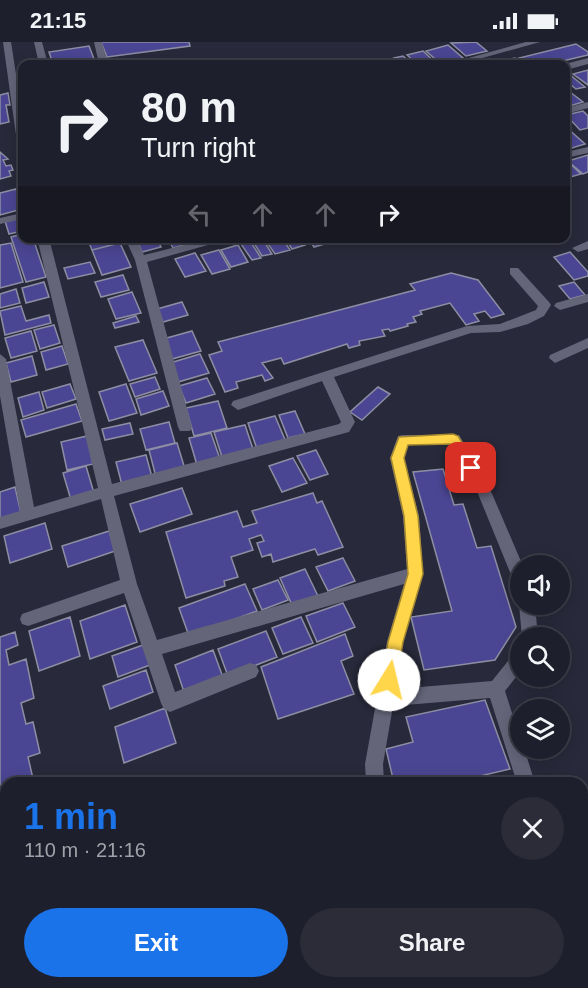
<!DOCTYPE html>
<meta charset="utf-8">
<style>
:root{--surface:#1e1f2c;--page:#2b2c38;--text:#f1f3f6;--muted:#a1a2a9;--line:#3c3d48;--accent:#1a73e8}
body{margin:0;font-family:Arial,sans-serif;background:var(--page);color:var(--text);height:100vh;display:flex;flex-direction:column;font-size:22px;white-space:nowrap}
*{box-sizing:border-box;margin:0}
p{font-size:20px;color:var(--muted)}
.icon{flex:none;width:33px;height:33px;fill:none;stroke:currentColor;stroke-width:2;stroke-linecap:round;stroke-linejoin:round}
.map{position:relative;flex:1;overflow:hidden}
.panel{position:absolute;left:0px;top:735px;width:588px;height:212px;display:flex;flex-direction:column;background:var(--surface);border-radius:18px 18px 0 0;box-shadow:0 3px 15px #0003,0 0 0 2px var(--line)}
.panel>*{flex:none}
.top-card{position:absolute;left:18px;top:18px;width:552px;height:183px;border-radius:12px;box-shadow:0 3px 15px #0003,0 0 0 2px var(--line);background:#1e1f2c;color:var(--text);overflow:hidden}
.buttons{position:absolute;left:510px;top:513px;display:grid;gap:12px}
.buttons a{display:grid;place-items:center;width:60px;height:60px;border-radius:50%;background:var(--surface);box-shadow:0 3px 15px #0003,0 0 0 2px var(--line);font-size:30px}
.pin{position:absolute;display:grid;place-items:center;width:51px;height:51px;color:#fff;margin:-26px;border-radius:12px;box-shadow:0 3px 9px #0006}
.me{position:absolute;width:66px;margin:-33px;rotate:9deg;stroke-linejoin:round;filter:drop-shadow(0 0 4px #0008)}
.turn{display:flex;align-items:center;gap:21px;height:126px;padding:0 24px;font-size:27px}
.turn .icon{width:78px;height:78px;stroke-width:2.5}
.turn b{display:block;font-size:42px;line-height:51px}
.lanes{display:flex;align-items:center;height:57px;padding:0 24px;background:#0003;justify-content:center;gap:30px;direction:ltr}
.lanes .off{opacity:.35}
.round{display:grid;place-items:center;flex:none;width:63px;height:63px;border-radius:32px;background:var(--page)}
.headline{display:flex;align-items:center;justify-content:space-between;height:102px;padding:0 24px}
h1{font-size:36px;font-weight:800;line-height:45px;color:var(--accent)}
.cta{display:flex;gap:12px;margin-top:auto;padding:12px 24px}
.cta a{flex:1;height:69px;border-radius:36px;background:var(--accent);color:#fff;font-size:24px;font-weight:800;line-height:69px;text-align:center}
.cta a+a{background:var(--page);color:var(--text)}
.status{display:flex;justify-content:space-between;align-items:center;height:42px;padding:0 30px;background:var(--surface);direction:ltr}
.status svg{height:16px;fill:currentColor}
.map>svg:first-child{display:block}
.building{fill:#4b4693;stroke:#8d8ea3;stroke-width:1.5}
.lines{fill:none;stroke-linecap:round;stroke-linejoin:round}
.minor{fill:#646579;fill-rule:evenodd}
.route{fill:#ffd54a;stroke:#a68a30;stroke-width:1.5}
</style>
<div class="status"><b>21:15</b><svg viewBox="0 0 49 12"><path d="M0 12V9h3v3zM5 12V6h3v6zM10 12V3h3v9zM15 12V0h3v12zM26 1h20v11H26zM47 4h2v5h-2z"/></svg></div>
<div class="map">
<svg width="588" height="946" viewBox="0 0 588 946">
<rect width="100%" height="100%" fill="#28293a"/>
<path class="building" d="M101 0H189L190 4 107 15Z
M476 0 487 9 466 14 451 1Z
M576 2 588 10V13L550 22H528L519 16Z
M448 3 463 16 441 22 426 9Z
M89 4 96 22H53L49 10Z
M423 9 437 22H417L407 13Z
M403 14 412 22H401L394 16Z
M515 16 523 22H506L502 19Z
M588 28V43L573 32Z
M569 32 585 45 576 47 566 39V33Z
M570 50 583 60 566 65V51Z
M8 51 10 63H6L9 80 0 82V53Z
M583 69 588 74V86L580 88 566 73Z
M566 85 585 102 572 106 566 100Z
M0 110 8 117 3 118 6 124 11 123 13 128 9 129 11 134 0 137Z
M588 113V130L583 132 568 119Z
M567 119 581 132 567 136Z
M16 147 22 167 0 173V151Z
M22 175V189L9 192 5 179Z
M22 192V196H33L46 235 26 240 11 195Z
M93 196H121L123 200 92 208 88 198Z
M136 196H157L161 205 142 210Z
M168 196H185L188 202 173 206Z
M262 196 272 212 262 214 252 198Z
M264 196H282L290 208 275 212Z
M264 196H282L290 208 275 212Z
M285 196H301L305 203 292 207Z
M308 196H328L331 200 314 205Z
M250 199 261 216 252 218 241 202Z
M11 201 23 240 0 246V203Z
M120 201 131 225 102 233 92 208Z
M238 203 248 220 231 225 221 208Z
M219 208 230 227 212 232 201 213Z
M570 210 588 230V234L574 238 554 215Z
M195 211 206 229 185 235 175 217Z
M90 220 95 231 68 237 64 226Z
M451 231 478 238 504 272 491 276 485 269 474 272 479 279 466 283 450 261 420 269 422 272 413 275 416 280 407 282 408 284 390 289 389 287 382 288 385 294 359 299 360 303 349 306 347 302 284 322 281 316 262 321 273 336 265 339 262 333 236 340 238 346 225 350 209 313 222 309 218 300 415 248 410 242Z
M123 233 129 248 101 255 95 240Z
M44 240 49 255 26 261 22 246Z
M574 240 585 253 570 257 559 244Z
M16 247 20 261 0 266V252Z
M132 250 141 271 116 277 108 257Z
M182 260 188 273 163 280 157 267Z
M21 264 26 279 49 273 51 281 5 293 0 269Z
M136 274 139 280 115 286 113 281Z
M54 283 60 301 40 307 34 288Z
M31 289 37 309 11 316 5 296Z
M192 289 201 309 172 317 163 297Z
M143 298 157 331 129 339 115 305Z
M62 304 68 322 46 328 41 310Z
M200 312 209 331 178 340 170 321Z
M32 314 37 333 11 340 6 321Z
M155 335 160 347 135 355 130 342Z
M207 336 215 352 186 361 179 344Z
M70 342 76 357 47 366 42 350Z
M126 342 137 371 109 379 99 350Z
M378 345 390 352 362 378 350 370Z
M163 349 169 364 141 373 136 357Z
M39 350 44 368 23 375 18 356Z
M218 359 227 386 194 394 186 366Z
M76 362 82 379 26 395 21 378Z
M295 369 305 392 288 396 279 373Z
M275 374 286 400 257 407 248 381Z
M169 380 175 401 146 408 140 387Z
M130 381 133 392 105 398 102 387Z
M245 383 253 407 222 415 214 390Z
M211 391 220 417 197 423 189 396Z
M87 394 93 422 67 428 61 400Z
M177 401 185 427 156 435 149 408Z
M316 408 328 432 310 438 297 414Z
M146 413 152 435 122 443 116 420Z
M293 416 307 441 282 450 269 424Z
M86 424 94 451 71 458 63 431Z
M443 427 454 463 463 462 477 506 491 504 516 585 495 618 424 628 411 575 452 569 413 430Z
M15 445 21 471 0 478V450Z
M182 446 192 472 140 490 130 462Z
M313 451 317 461 322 459 343 505 318 513 315 507 273 520 271 512 262 515 257 501 264 499 261 493 249 497 253 508 231 515 238 535 224 539 225 544 186 556 166 490 237 469 243 485 257 481 252 469Z
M45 481 52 507 10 521 4 494Z
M109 489 115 509 68 525 62 504Z
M343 516 355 539 328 549 316 525Z
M305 527 318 554 292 563 280 536Z
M278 538 288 558 262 568 253 547Z
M245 542 257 569 189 594 179 566Z
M343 561 355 585 317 600 306 574Z
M125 563 137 600 90 617 80 579Z
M70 575 80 614 39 629 29 589Z
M301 575 313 601 283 612 272 586Z
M266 589 277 615 228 634 218 607Z
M15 590 18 603 6 608 9 623 26 617 34 656 21 661 26 682 33 680 40 711 28 715 34 741H6V751L0 753V595Z
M345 592 353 614 341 619 354 652 278 677 261 625Z
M143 603 150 623 118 635 112 614Z
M213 608 224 638 185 653 175 623Z
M146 628 153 650 110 667 103 644Z
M485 658 510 727 463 738 464 741H394L386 707 413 700 406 675Z
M165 666 176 701 124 721 115 685Z
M6 826V843L0 845V829Z
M440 940H494L472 946H441Z"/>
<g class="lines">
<path class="minor" d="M3 0H11L22 71V103L17 100Z
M34 0H42L48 22H39Z
M94 0H102L108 22H99Z
M526 0H540L461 22H447Z
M588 16V22L566 28 565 22Z
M588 60V66L566 72V66Z
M588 105V111L566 116V110Z
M22 171V177L0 182V176Z
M37 196H49L112 442 339 382 341 380 322 339 238 368 231 363 233 359 467 284 500 282 536 268 538 264 510 232V226H518L549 260 551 263 544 274 528 282 500 290 471 291 334 335 355 380 349 390 114 454 137 542 157 598 407 527 403 474 390 416 398 394 403 393H459L487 440 523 524H520V542L514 540 474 442 450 403H408L404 416 419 474 423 532 403 600 396 647 492 639 508 619 514 607 520 605V630L505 649 520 696V706H524L535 741H517L490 656 393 664 383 722 384 741H366L365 722 387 600 404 542 162 612 175 650 250 621 256 623 259 629 256 635 170 670 164 667 161 661 124 551 28 584 22 582 20 577 22 572 120 538 101 457 0 487V475L20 469 0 354V312L6 317 34 465 98 446Z
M125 196H136L144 213 212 196H233L147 220 192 385 190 389H180L178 385 135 218Z
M588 199V207L578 210 572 206Z
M588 252V260L560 268 554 264 556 261Z
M588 296V306L555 321 549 316 550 313Z
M520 559V562H535L538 596H522L519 562Z
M582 887 588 889V946H567L570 940H582Z
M408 940H430L433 946H410Z"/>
</g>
<path class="route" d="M453 392 458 394 476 422 478 426 476 430H467L450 402 408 403 404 416 418 474 423 532 403 600 397 638 395 643 389 645 384 643 381 638 388 600 408 532 404 474 391 416 399 395Z"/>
</svg>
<div class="buttons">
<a><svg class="icon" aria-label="sound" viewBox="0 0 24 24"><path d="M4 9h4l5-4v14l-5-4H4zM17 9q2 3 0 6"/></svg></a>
<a><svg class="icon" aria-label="search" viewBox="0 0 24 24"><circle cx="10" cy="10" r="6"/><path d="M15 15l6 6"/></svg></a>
<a><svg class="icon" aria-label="layers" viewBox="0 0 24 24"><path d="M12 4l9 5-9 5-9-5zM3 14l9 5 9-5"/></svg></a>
</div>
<div class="pin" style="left:471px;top:426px;background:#d93025"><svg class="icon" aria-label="arrive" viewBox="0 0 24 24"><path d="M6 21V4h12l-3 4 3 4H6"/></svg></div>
<svg class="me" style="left:389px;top:638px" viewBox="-20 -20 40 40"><circle r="19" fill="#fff"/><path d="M0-13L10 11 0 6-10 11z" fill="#ffd54a"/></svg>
<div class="top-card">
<div class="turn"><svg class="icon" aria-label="right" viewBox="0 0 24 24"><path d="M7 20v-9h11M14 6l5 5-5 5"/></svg><div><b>80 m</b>Turn right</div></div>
<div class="lanes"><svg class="icon off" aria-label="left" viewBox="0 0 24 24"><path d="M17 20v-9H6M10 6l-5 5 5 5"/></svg><svg class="icon off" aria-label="ahead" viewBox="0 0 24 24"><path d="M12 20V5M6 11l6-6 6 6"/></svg><svg class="icon off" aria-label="ahead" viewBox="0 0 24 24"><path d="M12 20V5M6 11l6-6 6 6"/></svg><svg class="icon" aria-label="right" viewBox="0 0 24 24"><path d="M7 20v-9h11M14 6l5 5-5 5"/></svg></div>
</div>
<section class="panel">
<div class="headline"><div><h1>1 min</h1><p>110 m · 21:16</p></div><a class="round"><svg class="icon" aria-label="close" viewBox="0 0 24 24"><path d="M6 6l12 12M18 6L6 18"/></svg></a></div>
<div class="cta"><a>Exit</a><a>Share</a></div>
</section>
</div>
